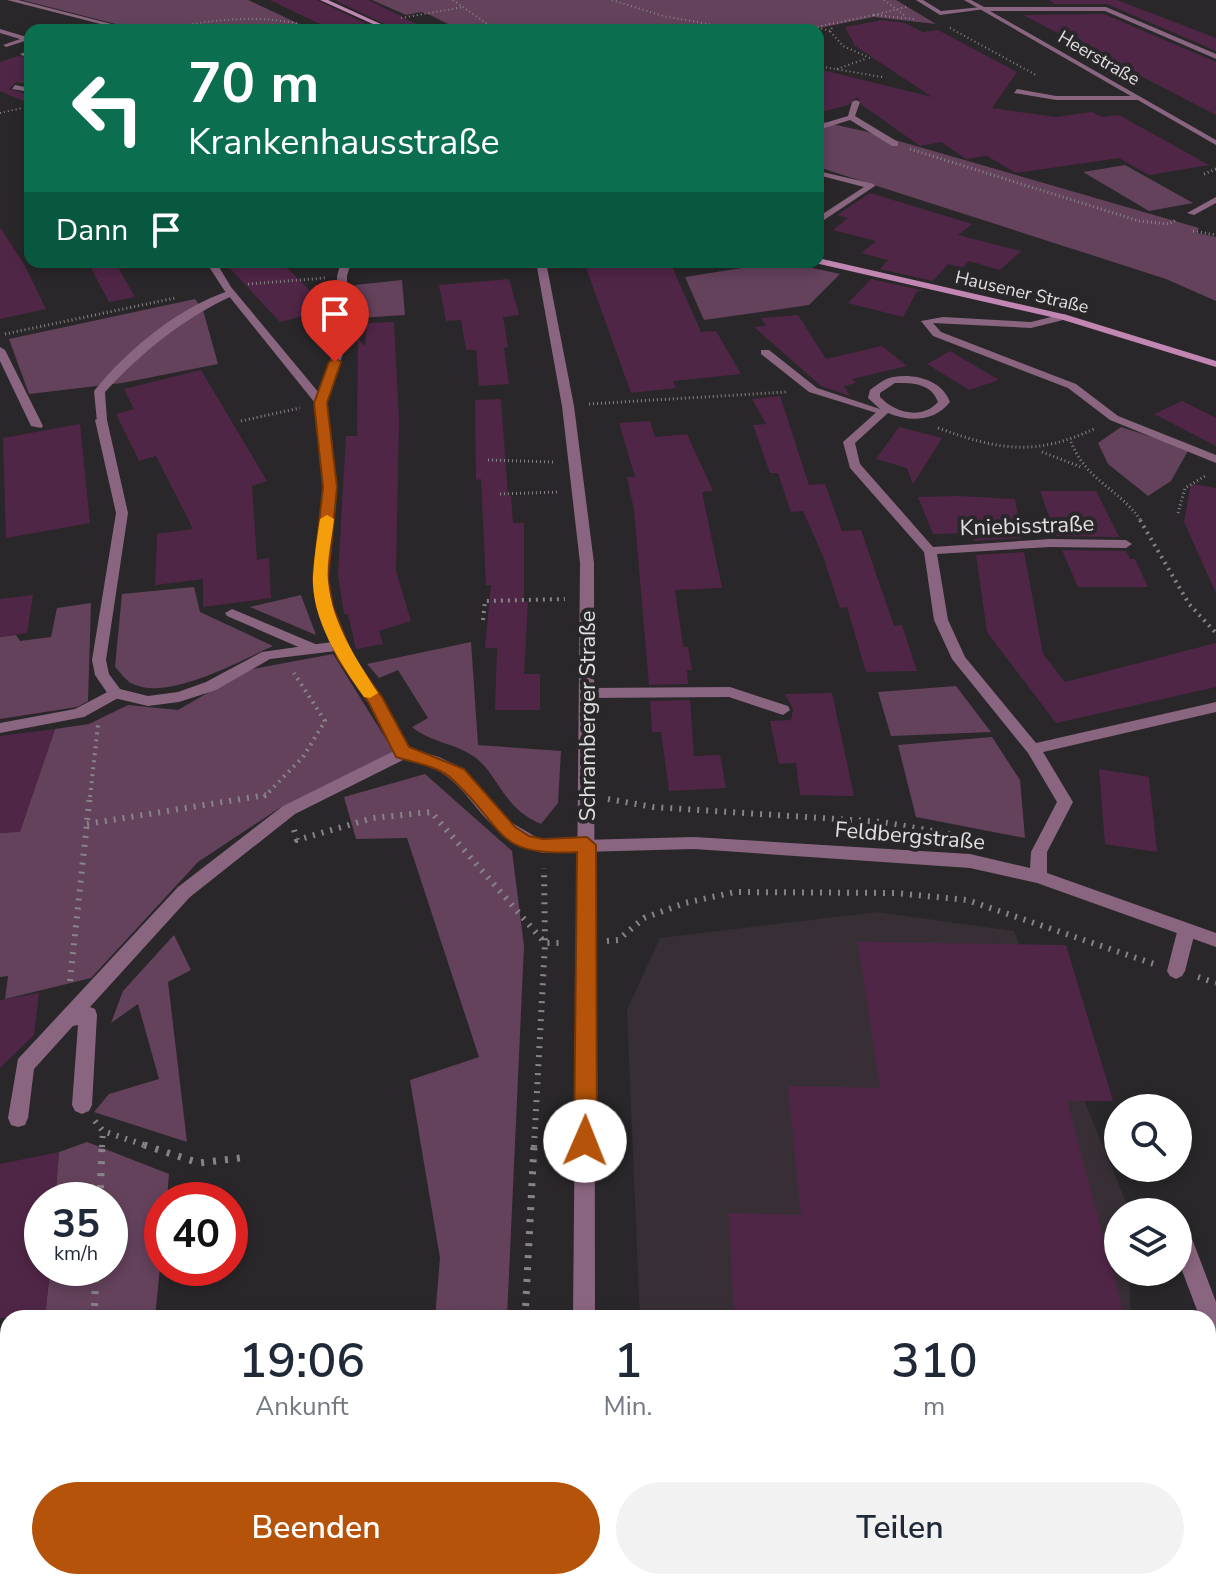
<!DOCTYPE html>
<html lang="de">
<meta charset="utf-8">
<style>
:root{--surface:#fff;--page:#f2f2f3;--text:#1f2937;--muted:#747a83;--accent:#b45309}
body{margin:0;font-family:"Nunito Sans",sans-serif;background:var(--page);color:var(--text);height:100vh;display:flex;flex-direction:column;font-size:30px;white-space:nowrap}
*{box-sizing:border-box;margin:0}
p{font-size:26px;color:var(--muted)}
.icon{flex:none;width:44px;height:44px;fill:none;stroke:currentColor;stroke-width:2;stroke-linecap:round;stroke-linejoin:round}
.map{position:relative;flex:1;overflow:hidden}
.details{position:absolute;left:0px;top:1310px;width:1216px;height:280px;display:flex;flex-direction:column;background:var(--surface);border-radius:24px 24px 0 0;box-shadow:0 4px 12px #0003}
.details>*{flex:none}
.banner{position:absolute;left:24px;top:24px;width:800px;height:244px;border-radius:16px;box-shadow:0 4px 12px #0003;background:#0b6e4f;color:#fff;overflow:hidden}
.buttons{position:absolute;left:1104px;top:1094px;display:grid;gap:16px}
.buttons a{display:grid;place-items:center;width:88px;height:88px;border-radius:50%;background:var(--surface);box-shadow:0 4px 12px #0003;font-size:40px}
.speed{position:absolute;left:24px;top:1182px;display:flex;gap:16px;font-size:40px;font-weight:700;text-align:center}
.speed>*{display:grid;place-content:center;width:104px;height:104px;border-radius:50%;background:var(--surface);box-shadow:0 4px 12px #0003;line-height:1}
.speed small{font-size:20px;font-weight:400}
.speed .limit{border:12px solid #d22;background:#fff;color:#111}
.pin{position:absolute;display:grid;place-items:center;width:68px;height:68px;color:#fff;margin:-82px -34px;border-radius:50% 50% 50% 0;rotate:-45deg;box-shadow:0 0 8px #0007}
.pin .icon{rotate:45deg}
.me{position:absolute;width:88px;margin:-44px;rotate:1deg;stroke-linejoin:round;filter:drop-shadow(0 0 6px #0008)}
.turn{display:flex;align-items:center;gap:28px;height:168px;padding:0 32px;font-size:36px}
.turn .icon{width:104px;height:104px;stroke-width:2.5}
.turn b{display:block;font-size:56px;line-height:68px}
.then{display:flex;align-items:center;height:76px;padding:0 32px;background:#0003;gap:16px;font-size:30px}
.eta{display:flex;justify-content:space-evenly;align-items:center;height:136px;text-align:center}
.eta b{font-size:48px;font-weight:600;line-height:56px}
.primary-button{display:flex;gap:16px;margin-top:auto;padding:16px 32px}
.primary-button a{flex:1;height:92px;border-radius:48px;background:var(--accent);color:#fff;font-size:32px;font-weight:600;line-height:92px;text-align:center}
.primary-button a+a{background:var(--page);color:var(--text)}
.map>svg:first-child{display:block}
.built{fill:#372f35}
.green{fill:#64425c}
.building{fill:#502647}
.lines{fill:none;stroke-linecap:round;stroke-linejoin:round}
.path-far4{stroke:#868486;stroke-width:2;stroke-dasharray:1 3;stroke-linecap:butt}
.path-far3{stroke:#868486;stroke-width:3;stroke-dasharray:1 3;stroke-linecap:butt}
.path-far2{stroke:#868486;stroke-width:4;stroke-dasharray:2 5;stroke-linecap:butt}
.path-far1{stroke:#868486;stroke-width:6;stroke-dasharray:2 7;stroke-linecap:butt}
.path{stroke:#868486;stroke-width:7;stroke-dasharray:3 9;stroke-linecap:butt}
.service{fill:#8a6580;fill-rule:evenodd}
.minor{fill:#8a6580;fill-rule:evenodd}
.tertiary{fill:#8a6580;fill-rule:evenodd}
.secondary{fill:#c286b3;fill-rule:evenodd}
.route{fill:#b45309;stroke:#753606;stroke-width:2}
.slow{fill:#f59e0b}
.labels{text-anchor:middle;stroke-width:8;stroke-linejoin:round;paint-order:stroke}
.far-street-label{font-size:18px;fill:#e1dfe0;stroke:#292729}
.street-label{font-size:22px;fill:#e1dfe0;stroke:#292729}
</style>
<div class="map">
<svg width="1216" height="1590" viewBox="0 0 1216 1590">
<rect width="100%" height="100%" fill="#292729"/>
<path class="built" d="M877 912 1014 931 1126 1202 1127 1212H1118V1272H1129L1131 1318H640L627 1010 660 938Z
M657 1582H1168L1171 1590H658Z"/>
<path class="green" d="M22 0H248L310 29 139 30Z
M372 0H896L936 24 874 17 809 30H460L430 15 421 12 406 15Z
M818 121 864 131 1199 228 1196 233 1216 237V301L1166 279 818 167Z
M1125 165 1193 203 1149 211 1083 172Z
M757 262H786L840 274 809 305 704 320 685 277 748 267Z
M402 280 405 315 358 318 355 285Z
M195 299 203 310 218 364 122 383 29 394 9 339Z
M1121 427 1189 449 1171 481 1148 496 1108 464 1098 443Z
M194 587 200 612 273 646C239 661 169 701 133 684 127 682 120 672 115 667L122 594Z
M301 595 316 635 250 607Z
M91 603 88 701 77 707 0 719V637L16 635 20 641 51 637 57 608Z
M471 642 478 745 561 751 558 803 541 824C500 807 498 770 470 754 450 742 430 742 412 727L428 718 398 670 379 678 367 664Z
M333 654 394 752 278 809 198 862 91 978 5 999 8 976 0 977V833L20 831 55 729 89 724 128 705 178 710 247 670Z
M956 686 991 732 891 736 878 692Z
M992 737 1020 780 1025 838 916 817 898 745Z
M425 774 512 851 524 946 507 1318H435L440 1258 410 1080 479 1057 407 838 356 839 344 797Z
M174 935 191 970 168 982 187 1142 94 1112 109 1094 159 1079 138 1004 111 1023 123 991Z
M87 1142 169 1174 167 1200H162V1247L155 1318H45L50 1268H110V1200H55L59 1152Z
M408 1582H495L494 1590H407Z"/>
<path class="building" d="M270 0H317L379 30H325L322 25Z
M335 0H368L429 30H397Z
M1050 0H1117L1216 38V51L1107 4H1054Z
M1104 14 1216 62V115L1023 15Z
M882 20 905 23 923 32 938 30 1017 72 992 108 1056 117 1092 112 1102 117 1119 115 1209 165 1149 175 1119 158 1016 173 987 156 966 159 941 142 920 146 862 105 857 97 848 105 818 113V69L932 97 855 46 845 27Z
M18 56 30 57V85L16 82 9 89 30 95V104L0 91V62Z
M870 193 972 224 958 235 1021 251 1000 270 969 261 962 268 948 264 933 281 880 269 888 260 861 253 876 241 833 230 848 218 837 215Z
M0 227 25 266 46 309 0 319Z
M88 262H115L135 297 109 302Z
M224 262 283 264 329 309 280 322Z
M584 262H670L701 332 716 331 741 374 673 381 676 388 631 393Z
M509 279 519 315 503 317 508 347 504 348 509 384 479 386 476 350H466L461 320 446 321 439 285Z
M871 279 925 291H917L903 317 848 303Z
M798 315 826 359 882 346 907 366 852 379 856 383 844 386 850 396 821 386 754 327 766 326 761 318Z
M394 322 399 420 396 571 411 621 379 631 383 644 356 649 348 614H344L338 575 346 436H357L358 339 365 346 367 323Z
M950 351 999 380 969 390 927 364Z
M201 370 267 481 252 486 257 560 269 558 271 598 203 607V579L155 585 157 534 193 529 156 456 139 461 116 414 134 409 124 389Z
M780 396 809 485 825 484 842 531 861 530 894 626 902 625 917 671 866 672 847 607 840 608 823 556 803 511 791 512 778 473H770L753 425 766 424 752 399Z
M501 399 508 496H511L513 523H524V602H528L524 674H540V710H495L497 648H485L491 585H486L481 479 476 480 475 400Z
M1182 401 1216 418V446L1154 414Z
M650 421 655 437 687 434 713 491 702 492 722 588 675 590 683 647H688L692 670H687L688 684 649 685 634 510 627 477H635L619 423Z
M80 424 90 523 6 538 3 438Z
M899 427 942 438 913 484 907 468 876 459Z
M1191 484 1216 488V593L1184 522Z
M1040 491H1096L1119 537 1056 536Z
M959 496 1015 499 1022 538 974 541 973 533 933 534 918 497Z
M1062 550 1126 551 1130 559H1135L1148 587H1078Z
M1024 552 1043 654 1065 682 1216 643V687L1056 723 987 632 976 555Z
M33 595 27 633 0 637V599Z
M832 693 854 796 800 795 796 763 779 764 770 721 791 720 793 709 785 694Z
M690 700 694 756 720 755 726 788 669 791 661 732H652L650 701Z
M55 729 20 832 0 833V736Z
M1099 769 1149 777 1157 852 1105 844Z
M858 942 1066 945 1113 1101H1067L1125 1318H734L729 1213 801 1215 788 1086 880 1088Z
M39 993 34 1035 0 1068V1000Z
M59 1152 55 1200H42V1268H50L45 1318H0V1164Z"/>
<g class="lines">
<path class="path-far4" d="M453 0 496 30
M612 0 663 16 742 30
M884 0 904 15
M906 7 874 15 914 19
M401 18 463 7
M832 28 830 31 843 46 870 58
M950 28 1036 75
M161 30C208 20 253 14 300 24
M784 30 816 27
M830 31 816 27 874 15
M818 66 882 77
M837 69 865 59
M0 113 22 108"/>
<path class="path-far3" d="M910 149 1139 221 1169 224 1176 220
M1204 174 1216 169
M1193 231 1216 235
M248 284 325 278
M5 334 175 298
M589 404 786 392
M241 421 300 408
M938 428C999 450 1035 457 1096 428
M1071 442C1088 483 1118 487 1142 522
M1042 452 1081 467
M488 460 553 462
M500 494 557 492
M1178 513 1185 488 1207 475"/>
<path class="path-far2" d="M1140 520 1189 604 1216 633
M483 620 485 601 565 599
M90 797 98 725
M264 797 303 757 325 721 294 673"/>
<path class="path-far1" d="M608 799 653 807 882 822 955 835
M87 824 266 795
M294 830 297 840 373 818 431 812 545 943H565
M607 941 618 940 644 918 685 903 735 892 895 893 967 900 1154 964
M1198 977 1216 983
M70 981 90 795
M95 1121 103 1131 150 1147
M102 1147 103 1131
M534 1147 545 943 544 868"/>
<path class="path" d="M144 1145 199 1163 248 1157
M100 1200 102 1145
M94 1318 96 1268
M525 1318 534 1145
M511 1590 512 1582"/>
<path class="service" d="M7 0H18L135 30H124Z
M916 0H923L941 11 982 7 985 9 940 15Z
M316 26 322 30H315L313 28Z
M26 37 28 40 6 47 3 45Z
M30 50V54L23 56 20 54Z
M15 85 30 88V92L12 89Z
M1017 89 1056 96H1138L1142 98 1138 100H1056L1014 93Z
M856 100 860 102 855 116 898 142V146H892L850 120 818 130V125L848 116 852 102Z
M818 171 874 184 875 186 818 224V217L864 187 818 175Z
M1216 197V203L1194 215 1187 213Z
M231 290 236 293 234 295C184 318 143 351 105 392L107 420 97 422 94 391C128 349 179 307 231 290Z
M761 350H769L817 388 886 411 880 414 809 392 761 354Z
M232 609 320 646 322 649 320 652H310L227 616 225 613Z
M730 687 788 706 790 710 783 715 729 697 587 698 580 693 587 688Z
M115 688 120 689 122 693 120 697 84 717 0 733V723L75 709Z
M184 885 190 887 193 892 190 897 90 1007 95 1009 97 1015 92 1105 89 1111 82 1114 75 1111 72 1105 78 1025 73 1026 34 1069 28 1118 25 1125 18 1127 11 1125 8 1118 18 1059 178 887Z
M1186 925 1192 927 1195 932 1185 971 1182 976 1176 979 1170 976 1167 971 1177 932 1180 927Z"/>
<path class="minor" d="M964 0H971L984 7H1106L1216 54V59L1214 58 1105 11H990L1216 140V145Z
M206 262H216L231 287 319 393 337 341V276L341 262H351L347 276V341L327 403 336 487 327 579 332 607 353 658 381 697 408 748 439 757 460 767 512 823 543 841 694 837 970 854 1030 868 1031 852 1057 802 1028 753 952 659 934 620 924 552 850 468 843 442 880 409 868 398 870 390C877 385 885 378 893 377 915 373 942 380 950 402 934 422 910 422 888 413L855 443 860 464 933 547 1050 539 1126 540 1132 544 1126 548 1050 547 937 554 948 620 965 657 1036 743 1216 702V712L1043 752 1073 802 1047 852V873L1216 933V947L1037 883 970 868 694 849 543 853C531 849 519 846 508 838 465 807 465 771 405 759L295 814 190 897 184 899 178 897 175 892 178 887 283 806 394 751 370 703 336 651 270 659 216 690 179 702 148 706 110 697 95 675 92 660 116 513 95 420 101 417 107 420 128 513 106 660 109 674 120 689 148 696 178 692 206 682 262 652 332 642 318 607 313 579 324 487 315 403 224 290ZM895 383C913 383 931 383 938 402 922 420 895 413 880 397V393Z
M1063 314 1067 315V319L1031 328 933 323 941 332 1076 384 1118 416 1216 455V463L1110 420 1068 388 933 336 921 321 943 317 1031 322Z
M0 347 5 350 43 426 41 428 31 426 0 361Z
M1183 1233 1191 1236 1216 1302V1342L1208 1339V1318H1200L1178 1260V1235Z"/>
<path class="tertiary" d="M0 29 30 38V42L0 33Z
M536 262H546L574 406 594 563 595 1318H573L580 563 562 406Z
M567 1582H593V1590H567Z"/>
<path class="secondary" d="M320 0H328L394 30H386Z
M818 258 1067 315 1216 361V367L1060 319 815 263 818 262Z"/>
</g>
<path class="route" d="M335 358 341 362 327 403 337 487 328 579 333 607 353 657 382 697 409 747 464 769 515 827 529 836 543 839 587 837 596 845 597 1141 594 1149 585 1152 577 1149 574 1141 577 852C493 857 506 828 453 780 439 766 415 763 396 757L369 703 338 659 317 607 313 579 323 487 314 403 329 362Z"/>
<path class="slow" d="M327 515 334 519C332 539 326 561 328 581 332 624 356 658 378 693L370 698 364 697C340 663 311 619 313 576 314 557 317 538 320 519Z"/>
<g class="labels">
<g class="far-street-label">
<text transform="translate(1099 58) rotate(30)" y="6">Heerstraße</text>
<text transform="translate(1022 292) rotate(13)" y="6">Hausener Straße</text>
</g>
<g class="street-label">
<text transform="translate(1027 525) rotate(-2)" y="8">Kniebisstraße</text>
<text transform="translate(587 716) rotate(-90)" y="8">Schramberger Straße</text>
<text transform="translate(910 835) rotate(5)" y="8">Feldbergstraße</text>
</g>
</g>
</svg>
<div class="buttons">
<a><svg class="icon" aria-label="search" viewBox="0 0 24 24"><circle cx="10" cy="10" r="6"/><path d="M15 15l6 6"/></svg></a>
<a><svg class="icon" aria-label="layers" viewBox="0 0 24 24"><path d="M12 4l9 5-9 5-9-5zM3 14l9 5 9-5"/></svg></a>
</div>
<div class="speed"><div>35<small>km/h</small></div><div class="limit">40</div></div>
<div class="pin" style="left:335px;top:362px;background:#d93025"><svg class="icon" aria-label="arrive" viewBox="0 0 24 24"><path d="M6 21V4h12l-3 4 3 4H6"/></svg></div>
<svg class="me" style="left:585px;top:1141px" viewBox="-20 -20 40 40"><circle r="19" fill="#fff"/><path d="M0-13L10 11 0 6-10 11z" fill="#b45309"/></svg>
<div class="banner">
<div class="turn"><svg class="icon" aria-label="left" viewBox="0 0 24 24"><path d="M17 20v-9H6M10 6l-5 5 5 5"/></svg><div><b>70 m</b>Krankenhausstraße</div></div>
<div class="then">Dann<svg class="icon" aria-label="arrive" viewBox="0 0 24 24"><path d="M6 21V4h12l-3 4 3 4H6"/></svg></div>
</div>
<section class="details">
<div class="eta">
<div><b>19:06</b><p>Ankunft</p></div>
<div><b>1</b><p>Min.</p></div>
<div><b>310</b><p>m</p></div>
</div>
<div class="primary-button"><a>Beenden</a><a>Teilen</a></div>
</section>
</div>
